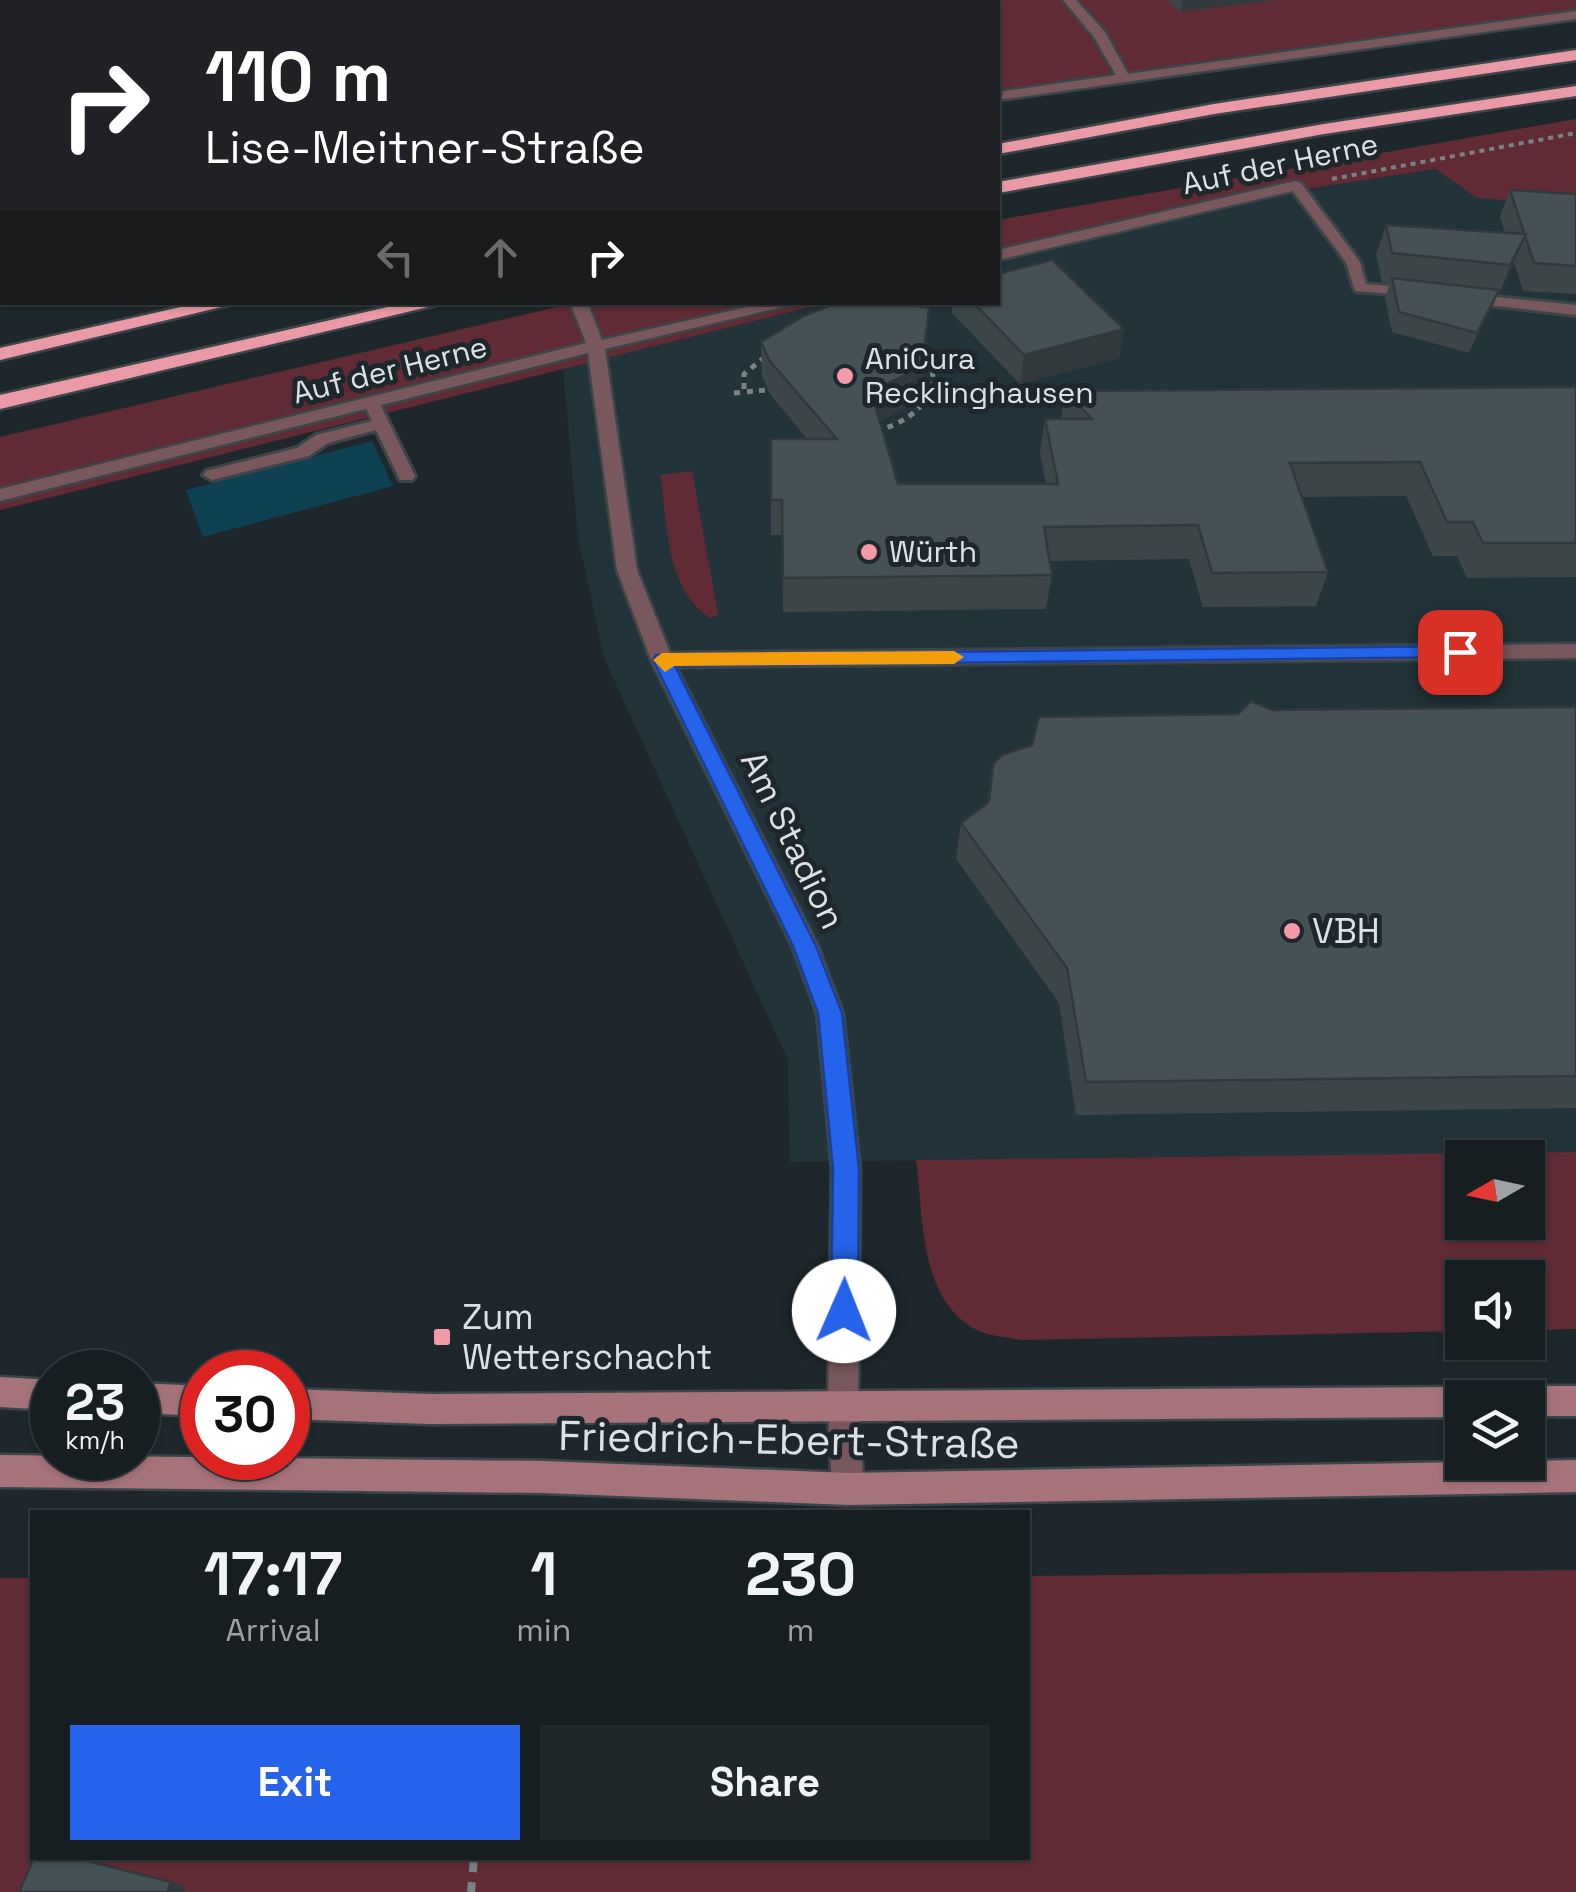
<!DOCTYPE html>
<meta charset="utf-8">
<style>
:root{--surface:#161e21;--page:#1f272a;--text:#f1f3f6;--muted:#9ea2a5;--line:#353c3f;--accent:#2563eb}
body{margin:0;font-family:"Space Grotesk",sans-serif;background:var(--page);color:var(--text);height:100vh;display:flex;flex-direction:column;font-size:38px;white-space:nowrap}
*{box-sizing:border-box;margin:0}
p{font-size:32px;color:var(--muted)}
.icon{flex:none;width:55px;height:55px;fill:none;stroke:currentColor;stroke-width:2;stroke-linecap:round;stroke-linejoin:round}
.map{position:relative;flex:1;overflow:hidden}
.panel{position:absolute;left:30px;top:1510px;width:1000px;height:350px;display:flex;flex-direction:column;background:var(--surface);border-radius:0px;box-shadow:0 2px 8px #0004,0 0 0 2px var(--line)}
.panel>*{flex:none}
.hud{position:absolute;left:0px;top:0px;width:1000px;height:305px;box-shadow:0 2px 8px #0004,0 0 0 2px var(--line);background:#202124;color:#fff;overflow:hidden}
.needle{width:65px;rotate:261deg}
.tools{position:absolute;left:1445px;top:1140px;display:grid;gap:20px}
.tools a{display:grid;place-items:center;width:100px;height:100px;border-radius:0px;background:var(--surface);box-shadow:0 2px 8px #0004,0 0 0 2px var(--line);font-size:50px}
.speed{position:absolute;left:30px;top:1350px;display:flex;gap:20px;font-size:50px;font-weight:700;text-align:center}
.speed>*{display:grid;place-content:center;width:130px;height:130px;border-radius:50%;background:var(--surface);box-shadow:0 2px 8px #0004,0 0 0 2px var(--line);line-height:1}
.speed small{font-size:25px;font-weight:400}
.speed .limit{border:15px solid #d22;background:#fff;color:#111}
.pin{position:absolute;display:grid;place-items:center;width:85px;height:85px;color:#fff;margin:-42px;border-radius:20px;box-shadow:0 5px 15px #0006}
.me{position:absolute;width:110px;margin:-55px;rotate:1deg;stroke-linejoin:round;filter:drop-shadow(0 0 8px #0008)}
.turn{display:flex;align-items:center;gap:35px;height:210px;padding:0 40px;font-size:45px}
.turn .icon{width:130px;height:130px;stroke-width:2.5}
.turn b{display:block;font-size:70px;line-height:85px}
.lanes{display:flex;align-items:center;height:95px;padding:0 40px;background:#0003;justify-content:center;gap:50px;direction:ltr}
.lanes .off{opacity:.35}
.eta{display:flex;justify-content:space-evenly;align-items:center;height:170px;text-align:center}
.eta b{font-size:60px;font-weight:700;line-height:70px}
.button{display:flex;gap:20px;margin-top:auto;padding:20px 40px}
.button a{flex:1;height:115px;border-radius:0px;background:var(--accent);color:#fff;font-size:40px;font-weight:700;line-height:115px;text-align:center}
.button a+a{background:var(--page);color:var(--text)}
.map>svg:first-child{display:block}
.built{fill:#223339}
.green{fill:#612b35;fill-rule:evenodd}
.water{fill:#0e4151}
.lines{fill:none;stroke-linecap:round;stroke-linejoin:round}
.lane-casing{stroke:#3c4649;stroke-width:6}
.street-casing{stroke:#3c4649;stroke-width:5}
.secondary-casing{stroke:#3c4649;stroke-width:5}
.highway-casing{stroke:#3c4649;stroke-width:5}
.path-far2{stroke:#7a8286;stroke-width:4;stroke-dasharray:5 5;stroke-linecap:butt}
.path-far1{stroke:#7a8286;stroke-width:5;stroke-dasharray:6 6;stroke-linecap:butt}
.path{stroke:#7a8286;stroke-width:8;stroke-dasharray:10 10;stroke-linecap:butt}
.lane{fill:#78585c;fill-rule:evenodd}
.street{fill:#78585c;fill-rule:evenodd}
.secondary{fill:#a6737a;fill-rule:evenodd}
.highway{fill:#ea9aa6;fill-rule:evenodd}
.wall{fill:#3c4649}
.shaded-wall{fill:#31393c}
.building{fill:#465155;stroke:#31393c;stroke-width:2.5}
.route{fill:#2563eb;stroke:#184099;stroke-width:2.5}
.slow{fill:#f59e0b}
.poi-dot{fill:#f39aa8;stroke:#1e282c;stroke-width:4}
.labels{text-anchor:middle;stroke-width:10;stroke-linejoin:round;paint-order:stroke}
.far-street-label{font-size:30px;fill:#dbe1e4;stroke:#1e282c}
.far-poi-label{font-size:30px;fill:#dbe1e4;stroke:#1e282c;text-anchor:start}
.street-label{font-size:35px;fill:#dbe1e4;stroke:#1e282c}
.poi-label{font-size:35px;fill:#dbe1e4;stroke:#1e282c;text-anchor:start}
.near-street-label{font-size:42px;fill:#dbe1e4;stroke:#1e282c}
</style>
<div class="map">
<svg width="1576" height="1892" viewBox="0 0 1576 1892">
<rect width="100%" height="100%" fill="#1e282c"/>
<path class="built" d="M0 0H932L933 2H2L0 244Z
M1576 138V1152L790 1162 788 1060 604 658 578 537 563 367 826 303 998 302V260L1255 197 1436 169Z"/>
<path class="green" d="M932 0H1576V9L998 90V2Z
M1576 119V205L1477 198 1436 169 1255 197 998 260V220Z
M574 303H826L0 510V437Z
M692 471 718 614 710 618C665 589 668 524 660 475Z
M1576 1152V1329L1528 1330V1278H1462V1331L1021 1340C1007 1337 987 1336 975 1329 918 1297 924 1217 916 1160ZM1462 1158H1528V1222H1462Z
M1576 1570V1892H0V1578H32V1858H1028V1576Z"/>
<path class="water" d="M372 441 393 486 203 537 186 490Z"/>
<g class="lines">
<defs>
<path id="lane" d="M2 87V95L0 96V88Z
M0 142H2V150H0Z
M1291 183H1301L1360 262 1366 284 1414 288 1419 290V296L1355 291 1346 262 1289 186Z
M1466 294 1576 305V315L1461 302 1458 299Z
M372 399 380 404 415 476 412 480H400L376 430 328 443 309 456 212 480 203 475 206 471 297 448 316 435 372 421 364 404Z"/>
<path id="street" d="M190 0H202V2H190Z
M1063 0H1076L1105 32 1128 74 1576 11V19L998 100V92L1116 75 1094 37Z
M1296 181 1301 183V189L998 260V250Z
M570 302H587L602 340 770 302H803L605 349 637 570 670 653 1576 644V658L676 667 818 946 843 1013 860 1169 858 1407 864 1489 859 1500 848 1505 837 1500 832 1489 828 1407 832 1169 817 1013 792 946 651 660 617 570 588 353 0 501V489L586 343Z"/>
<path id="secondary" d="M0 1377 52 1380V1410L0 1407Z
M138 1383 202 1386V1416L138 1413Z
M1528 1386H1576V1416H1528V1398H1514L1517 1390Z
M1462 1387 1473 1391 1476 1398H1462V1417L430 1424 288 1419V1389L430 1394Z
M0 1455 544 1461 848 1473 1576 1460V1492L848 1505 544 1493 0 1487Z"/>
<path id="highway" d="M1576 50V60L1214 114 998 154V144L1214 104Z
M1576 86V96L1324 134 998 193V182L1324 124Z
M203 302H242L0 360V348Z
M410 302H449L0 409V395Z"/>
</defs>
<use href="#lane" class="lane-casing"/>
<use href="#street" class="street-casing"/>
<use href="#secondary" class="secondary-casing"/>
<use href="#highway" class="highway-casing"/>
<path class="path-far2" d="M1332 179 1576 133"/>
<path class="path-far1" d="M765 357 744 374V392L768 390
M734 393 744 392
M931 393 959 400
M876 431C922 419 948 386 923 341"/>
<path class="path" d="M471 1892 474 1858"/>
<use href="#lane" class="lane"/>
<use href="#street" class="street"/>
<use href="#secondary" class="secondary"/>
<use href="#highway" class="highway"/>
</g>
<path class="wall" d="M0 0H108L107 2H2V27L0 21Z
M255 0H666V2H255Z
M1168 0H1275L1180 12Z
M1510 190 1576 194V294L1523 291 1514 263 1499 294 1497 293 1469 353 1392 332 1385 298 1390 283 1382 282 1376 254 1386 225 1505 233 1500 217Z
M953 302H998L1124 329 1119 358 1020 384 952 313Z
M761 342H927L920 394 906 407 880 421 898 484H1046L1040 453 1045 419H1061L1065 391 1576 387V577L1467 578 1457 556H1433L1406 496 1302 497 1328 572 1316 606 1203 607 1189 559 1050 561 1052 575 1046 609 783 612 782 535H771V439H807L770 394 762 376Z
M1576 707V1108L1076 1115 1059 1003 956 859 961 823 987 805 993 764 1238 714 1272 710Z"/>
<path class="shaded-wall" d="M87 0H108L107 2H87Z
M1183 0H1275L1180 12Z
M1526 234 1514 263 1499 294 1510 265Z
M1499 290 1491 310 1469 353 1477 333Z
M929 308 920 394 906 407 869 426 871 392Z
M1124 329 1119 358 1020 384 1024 355Z
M171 1882 186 1886 184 1892H167Z"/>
<path class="building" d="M0 0H87L86 2H2V4L0 5Z
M716 0H769L767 2H714Z
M1510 190 1576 194V266L1534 263Z
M1386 225 1526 234 1510 265 1392 253Z
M1052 260 1124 329 1024 355 973 302H998V274Z
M1392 278 1499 290 1477 333 1399 312Z
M838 302H892L929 308 923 360 909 373 871 392 898 484H1058L1045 419H1092L1065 391 1576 387V543H1483L1473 522H1447L1420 462 1290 463 1328 572 1212 573 1198 525 1044 527 1052 575 783 578 782 500H771V439H837L769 360 761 342 804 316Z
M1251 701 1272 710 1576 707V1076L1086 1082 1067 968 961 823 989 802 993 764 1002 755 1032 745 1039 717 1238 714Z
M34 1858H76L171 1882 167 1892H19Z"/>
<path class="route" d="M1460 646 1467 648V657L675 666 816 946 842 1013 859 1169 858 1311 854 1320 844 1324 835 1320 831 1311 833 1169 818 1013 793 946 653 660 656 655Z"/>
<path class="slow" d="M954 651 964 657 954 664 674 666 665 672 653 660 662 653Z"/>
<g class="poi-dot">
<circle cx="845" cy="376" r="10"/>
<circle cx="869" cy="552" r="10"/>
<circle cx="1292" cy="931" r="10"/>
<rect x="432" y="1327" width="20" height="20" rx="5"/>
</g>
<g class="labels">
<g class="far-street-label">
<text transform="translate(1280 164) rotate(-12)" y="10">Auf der Herne</text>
<text transform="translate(390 370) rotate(-14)" y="10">Auf der Herne</text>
</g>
<g class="far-poi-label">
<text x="865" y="369">AniCura<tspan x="865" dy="34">Recklinghausen</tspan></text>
<text x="889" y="562">Würth</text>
</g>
<g class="street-label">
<text transform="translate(793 840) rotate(64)" y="12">Am Stadion</text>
</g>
<g class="poi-label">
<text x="1312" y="943">VBH</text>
<text x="462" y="1329">Zum<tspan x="462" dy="40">Wetterschacht</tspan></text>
</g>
<g class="near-street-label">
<text transform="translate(789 1439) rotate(1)" y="15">Friedrich-Ebert-Straße</text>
</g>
</g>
</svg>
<div class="tools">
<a><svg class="needle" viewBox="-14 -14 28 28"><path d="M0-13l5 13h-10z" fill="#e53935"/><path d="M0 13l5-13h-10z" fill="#9ea2a5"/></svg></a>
<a><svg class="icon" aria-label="sound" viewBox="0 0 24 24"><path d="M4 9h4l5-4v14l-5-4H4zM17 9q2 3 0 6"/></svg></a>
<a><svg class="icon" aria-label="layers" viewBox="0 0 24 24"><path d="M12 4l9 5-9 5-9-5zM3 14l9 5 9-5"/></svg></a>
</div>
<div class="speed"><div>23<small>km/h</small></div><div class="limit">30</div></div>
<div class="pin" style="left:1460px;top:652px;background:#d93025"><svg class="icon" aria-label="arrive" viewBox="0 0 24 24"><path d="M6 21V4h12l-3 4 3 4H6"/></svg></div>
<svg class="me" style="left:844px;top:1311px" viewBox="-20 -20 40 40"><circle r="19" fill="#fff"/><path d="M0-13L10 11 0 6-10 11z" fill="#2563eb"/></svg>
<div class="hud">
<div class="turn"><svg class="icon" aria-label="right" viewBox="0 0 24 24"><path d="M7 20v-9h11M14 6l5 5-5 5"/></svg><div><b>110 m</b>Lise-Meitner-Straße</div></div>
<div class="lanes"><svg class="icon off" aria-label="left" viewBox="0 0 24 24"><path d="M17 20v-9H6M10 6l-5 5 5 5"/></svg><svg class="icon off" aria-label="ahead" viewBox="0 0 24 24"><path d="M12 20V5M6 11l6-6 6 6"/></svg><svg class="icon" aria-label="right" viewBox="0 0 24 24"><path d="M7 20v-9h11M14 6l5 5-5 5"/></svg></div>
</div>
<section class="panel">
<div class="eta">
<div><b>17:17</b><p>Arrival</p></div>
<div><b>1</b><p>min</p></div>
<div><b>230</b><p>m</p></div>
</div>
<div class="button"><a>Exit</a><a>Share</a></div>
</section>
</div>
